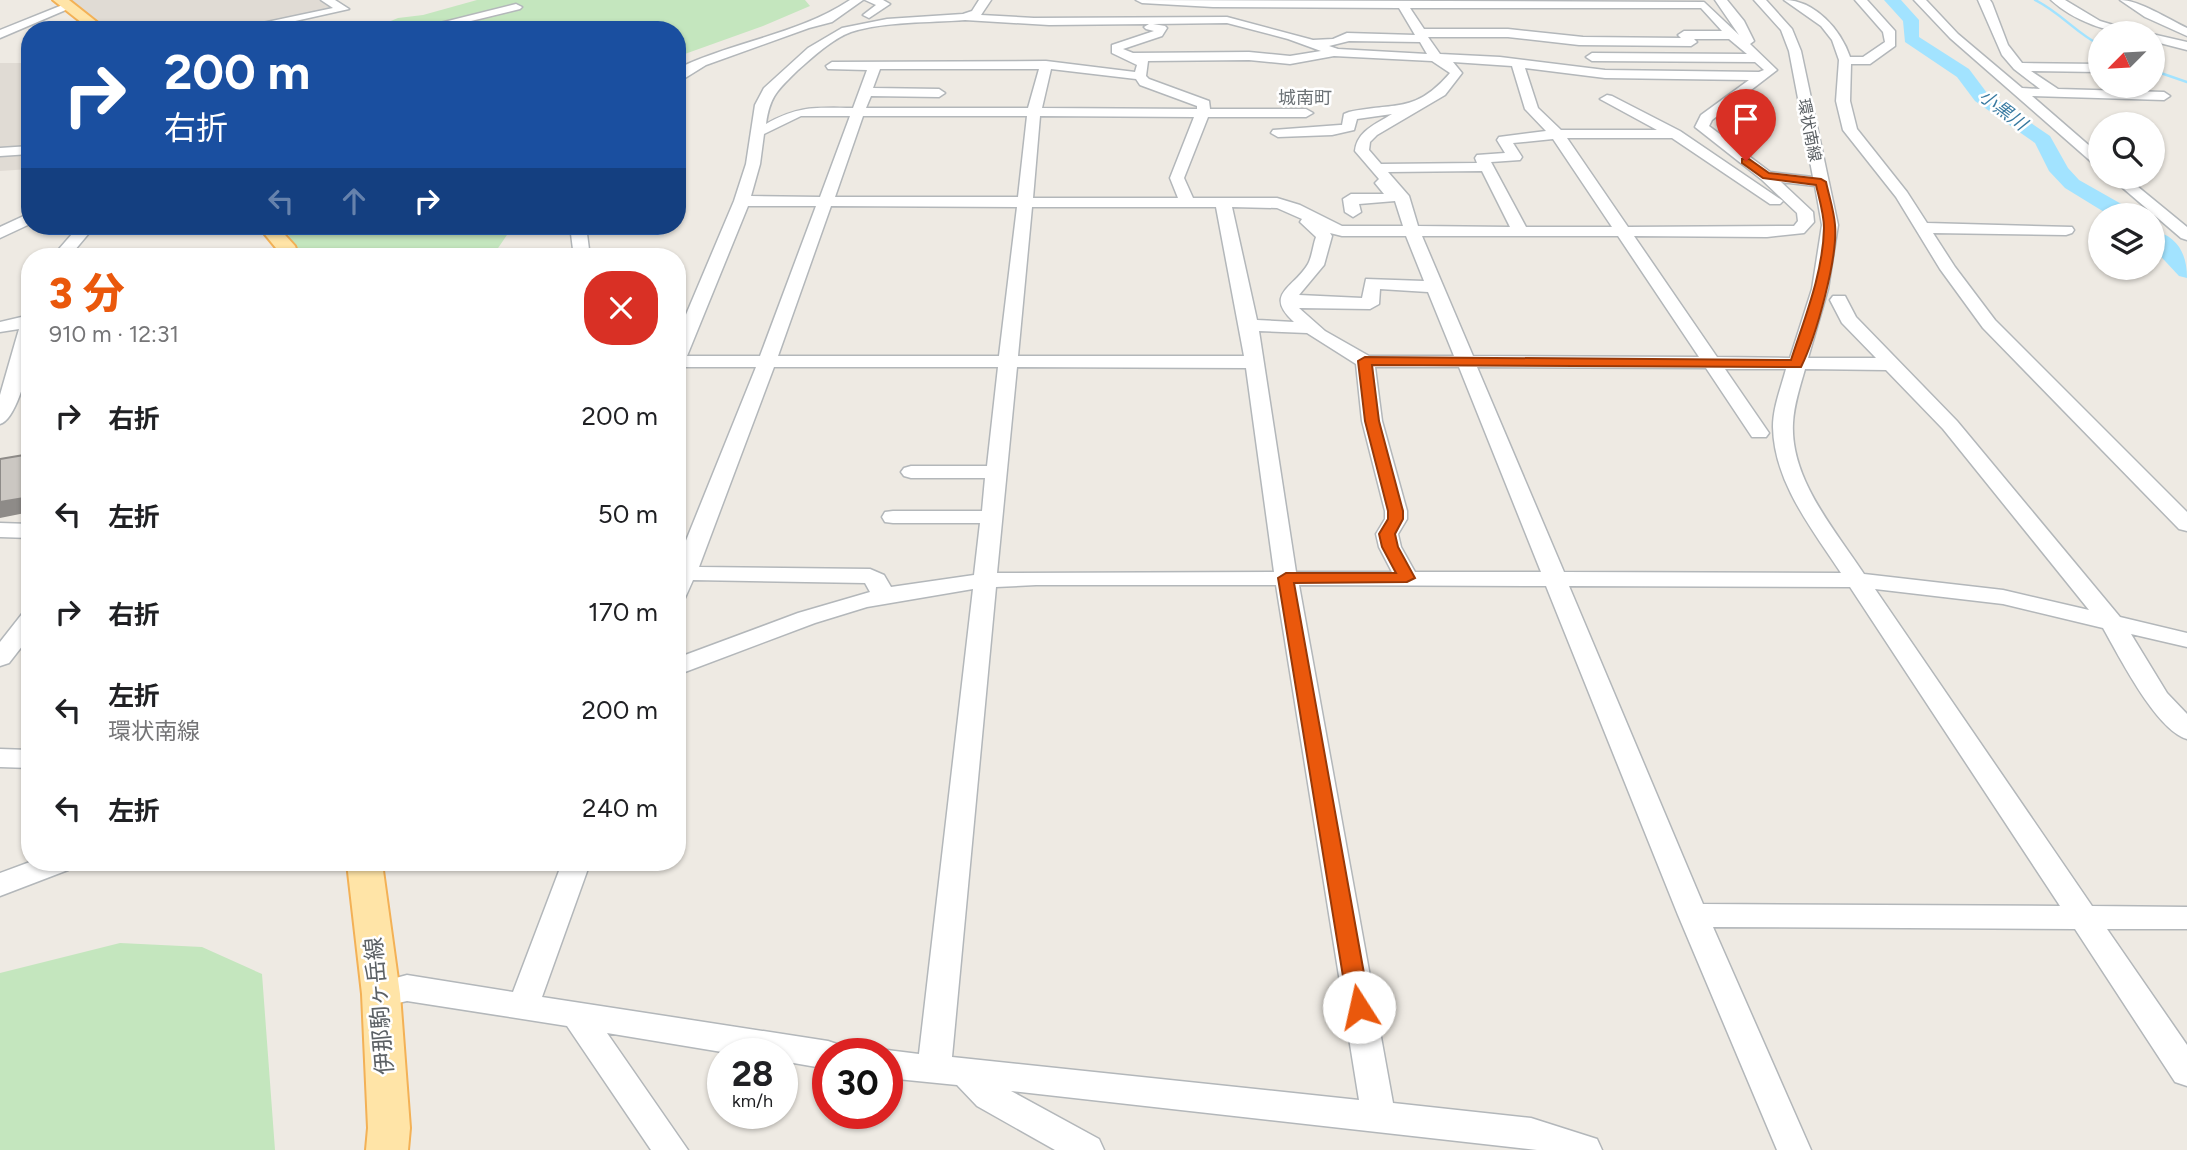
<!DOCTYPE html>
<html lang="ja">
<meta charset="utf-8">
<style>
:root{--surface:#fff;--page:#f2f2f2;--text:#202124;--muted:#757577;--accent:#ea580c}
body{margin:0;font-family:Figtree,"Noto Sans JP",sans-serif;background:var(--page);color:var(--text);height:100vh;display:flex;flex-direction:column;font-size:26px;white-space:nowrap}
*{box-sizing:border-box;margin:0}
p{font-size:23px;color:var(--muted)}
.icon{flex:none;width:38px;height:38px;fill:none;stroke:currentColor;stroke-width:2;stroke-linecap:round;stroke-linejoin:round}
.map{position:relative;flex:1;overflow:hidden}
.drawer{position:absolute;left:21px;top:248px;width:665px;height:623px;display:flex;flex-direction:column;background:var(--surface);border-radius:28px;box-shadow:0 2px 5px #0004}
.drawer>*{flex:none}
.top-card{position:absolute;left:21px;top:21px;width:665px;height:214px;border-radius:28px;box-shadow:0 2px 5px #0004;background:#1a4fa0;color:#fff;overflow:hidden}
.needle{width:46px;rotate:246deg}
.fabs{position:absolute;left:2088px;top:21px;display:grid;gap:14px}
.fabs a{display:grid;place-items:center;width:77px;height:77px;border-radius:50%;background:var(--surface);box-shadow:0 2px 5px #0004;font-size:35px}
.speed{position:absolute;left:707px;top:1038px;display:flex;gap:14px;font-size:35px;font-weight:700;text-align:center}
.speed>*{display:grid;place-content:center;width:91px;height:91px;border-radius:50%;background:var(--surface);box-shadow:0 2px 5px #0004;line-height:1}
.speed small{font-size:18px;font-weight:400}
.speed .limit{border:10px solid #d22;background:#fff;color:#111}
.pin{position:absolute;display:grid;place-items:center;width:60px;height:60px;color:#fff;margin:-72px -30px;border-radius:50% 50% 50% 0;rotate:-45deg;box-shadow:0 0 7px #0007}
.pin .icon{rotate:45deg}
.me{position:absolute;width:77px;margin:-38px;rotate:350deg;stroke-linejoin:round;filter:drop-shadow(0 0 5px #0008)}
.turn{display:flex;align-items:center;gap:24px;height:147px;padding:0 28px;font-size:32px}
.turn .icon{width:91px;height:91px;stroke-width:2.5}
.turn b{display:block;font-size:49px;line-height:60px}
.lanes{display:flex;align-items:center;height:66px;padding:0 28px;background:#0003;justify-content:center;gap:35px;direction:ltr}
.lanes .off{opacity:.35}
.round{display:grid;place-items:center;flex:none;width:74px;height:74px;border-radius:28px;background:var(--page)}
.summary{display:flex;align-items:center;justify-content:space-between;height:119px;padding:0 28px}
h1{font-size:42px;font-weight:800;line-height:52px;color:var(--accent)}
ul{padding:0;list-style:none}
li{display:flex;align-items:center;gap:21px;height:98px;padding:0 28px}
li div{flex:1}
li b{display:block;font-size:26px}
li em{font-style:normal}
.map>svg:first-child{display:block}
.education{fill:#e0dbd4}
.green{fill:#c4e6be}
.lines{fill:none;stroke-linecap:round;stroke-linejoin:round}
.stream{stroke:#a2e3ff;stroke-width:2.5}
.river{fill:#a2e3ff;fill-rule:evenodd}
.minor-casing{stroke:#b3b7ba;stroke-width:3}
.major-casing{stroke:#f3b156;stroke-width:4}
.minor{fill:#fff;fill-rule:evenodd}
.major{fill:#ffe4a7;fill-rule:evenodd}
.shaded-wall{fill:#8e8b88}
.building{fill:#cbc7c2;stroke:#8e8b88;stroke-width:2}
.route{fill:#ea580c;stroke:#983908;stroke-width:2}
.labels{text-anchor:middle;stroke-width:5;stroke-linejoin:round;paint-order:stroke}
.far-street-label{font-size:16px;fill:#5b6064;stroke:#fff}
.far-neighbourhood-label{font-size:18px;fill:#6c7276;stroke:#fff}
.far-water-label{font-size:18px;font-style:italic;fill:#387aa1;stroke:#fff}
.near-street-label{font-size:23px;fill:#5b6064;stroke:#fff}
</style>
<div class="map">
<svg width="2187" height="1150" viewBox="0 0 2187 1150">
<rect width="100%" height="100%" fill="#eeeae3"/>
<path class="education" d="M70 0H323L335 6 333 9 232 30H110Z
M0 63H30V148L0 151Z
M30 152V169L0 171V154Z"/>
<path class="green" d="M477 0H805L810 6 763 26 682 55 677 59V30H369L398 18 423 15Z
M282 226H513L492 257H303Z
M120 943 202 947 262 974 275 1150H0V973Z"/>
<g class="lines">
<path class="stream" d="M2035 0C2061 13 2076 33 2100 45
M2152 70 2187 82"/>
<path class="river" d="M1884 0H1901L1919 20V37L1969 69 1987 93 2050 136 2068 168 2079 180 2132 210 2134 215H2109L2065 188 2049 171 2035 143 1975 101 1957 77 1905 42 1903 21Z
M2152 230C2178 236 2187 254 2187 278L2179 276 2152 247Z"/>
<defs>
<path id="minor" d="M321 0H335L349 9 255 30H230L333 8Z
M850 0H863L832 22 809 28 706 65 677 83V72L683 66C737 41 801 33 850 0Z
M865 0H883L890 4 869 18 863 15 876 5Z
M979 0H991L981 15 1034 18 1227 17 1313 40 1333 39 1347 33 1415 35 1399 8 1213 7 1142 3 1136 0 1704 2 1739 35 1715 0H1727L1744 21 1754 41 1750 44 1777 70 1712 120 1709 126 1770 172 1813 177 1789 51 1781 30 1754 0H1766L1792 29 1801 51 1838 225 1828 289 1808 358H1876L1842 323 1830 300 1833 296H1845L1856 317 1957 421 2120 617 2187 633V647L2131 634 2167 693 2187 714V739C2156 730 2119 656 2103 628L2003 604 1875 589 2092 906 2187 907V929H2107L2187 1045V1086L2175 1082 2075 929 1713 927 1811 1150H1777L1678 915 1546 586 1299 585 1393 1103 1531 1118 1597 1139 1602 1150H1537L1011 1091 1099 1139 1104 1150H1055L977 1106 957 1085 887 1078V1054H877L887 1050 919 1054 973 589 867 607 815 623 677 675V658L798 613 870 592 865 583 693 580 685 598 677 600V563L756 367H677V336L734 201 746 164 755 105 764 88 808 48 842 28 887 19 963 14 972 11ZM1410 8H1701L1722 31H1684L1678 35 1681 38 1583 37 1508 29H1424ZM965 20 1049 25 1149 24 1144 27 1146 29 1154 31 1112 45V53L1137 65 1135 72 1046 61 832 62 826 66 828 69 867 70 853 108C815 108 800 105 766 124 770 95 778 90 798 70 813 57 832 39 851 32 887 21 928 23 965 20ZM1227 23 1288 39 1321 51 1290 56 1249 52 1133 53 1123 49 1162 36 1167 28 1165 26 1153 24ZM1428 37H1508L1579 45 1691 46 1697 42 1694 39H1729L1747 54 1592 53 1586 57 1592 61 1755 62 1764 70 1759 72 1605 70 1500 57 1440 54ZM1349 41 1420 42 1427 54 1338 49 1329 46ZM1334 56 1432 61 1450 73C1415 114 1395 102 1349 112L1344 114 1342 125H1340L1273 130 1271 133 1278 137 1332 135 1354 130 1357 119 1392 114C1376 124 1357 131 1355 151L1379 179 1375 183 1384 194H1351L1343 199 1345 212 1353 217 1361 212 1359 204 1395 201 1403 226H1342L1300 205 1277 198H1193L1184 178 1208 117H1306L1313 113 1306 109H1210L1209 101 1149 79 1146 76 1148 61 1249 60 1290 64ZM1453 62 1512 66 1525 109 1546 131 1499 137 1497 140 1505 153 1477 155 1475 158 1477 163 1381 164 1369 150 1370 142 1377 135 1445 95 1462 73ZM1525 68 1605 78 1749 80 1701 115 1695 127 1761 179 1797 213 1798 221 1794 226 1628 227 1567 138H1672L1770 204H1780L1783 201 1680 131 1612 96 1607 95 1600 99 1657 130H1561L1538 108ZM880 69H1039L1028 108H866L871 96 939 97 945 93 939 89 873 88ZM1051 69 1136 79 1140 85 1197 106V109L1042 108ZM801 116H850L820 197 751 196 760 164 764 134ZM863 116H1027L1018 197H835ZM1040 116 1194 117 1170 178 1178 198H1033ZM1553 139 1612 227H1526L1491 162 1520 160 1522 157 1513 143ZM1482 171 1510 227 1418 226 1409 196 1388 172ZM1781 182 1815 186 1822 225 1812 289 1790 358 1717 357 1634 236 1767 237 1804 233 1814 222 1813 212ZM748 206H816L760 356H687ZM831 206 1017 207 999 356H778ZM1032 207H1216L1244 356H1018ZM1232 207 1277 208 1302 219 1300 222 1316 237C1313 245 1312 257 1308 264 1294 288 1263 294 1294 322L1257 320ZM1330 233 1342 236H1406L1424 281 1366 279 1362 298 1299 295 1324 265 1332 236ZM1422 236H1618L1699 357 1473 356ZM1380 289 1428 292 1454 356H1369L1325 331 1299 308 1370 309 1379 304ZM1259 331 1307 333 1356 364 1362 421 1385 511V519L1376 534 1379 547 1392 572H1296ZM774 367H998L987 466H911L904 468 901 472 904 476 911 478H985L982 511H893L885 512 882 517 885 522 893 523H980L974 575 891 587 884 575 870 569 699 567ZM1017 367 1246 368 1274 572 997 573ZM1375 367H1459L1541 572H1415L1401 547 1398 534 1407 519V511L1382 421ZM1477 367 1706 368 1752 437H1766L1769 433 1725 369H1786C1781 388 1773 407 1773 427 1774 482 1812 529 1841 573L1564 572ZM1805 369 1886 370 1943 429 2089 610 2003 590 1864 574C1835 530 1790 479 1793 423 1794 404 1800 387 1805 369ZM1036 585H1276L1359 1100 952 1057 996 587ZM1569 586 1850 587 2060 906 1703 904Z
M1784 0C1815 0 1841 30 1850 57H1863L1885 42 1883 32 1855 0H1867L1895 31V46L1870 64H1851L1850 101 1857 129 1907 192 1927 223 2072 227 2074 230 2072 233 2066 235 1933 233 1955 267 1995 320 2187 512V531L2179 529 1983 328 1940 269 1896 197 1843 130 1836 101 1839 60 1832 40 1821 26Z
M1914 0H1926L1958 34 2022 88 2040 89 2014 69 2002 55 1978 0H1990L1992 3 2008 45 2022 63 2100 64V72L2031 71 2058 89 2164 92 2170 96 2164 100 2032 96 2100 155V166L2095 165 1950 38Z
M2051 0H2065L2100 21 2140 33C2109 34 2074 21 2051 0Z
M2120 0C2139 0 2168 19 2187 28V36L2145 17Z
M65 4 75 6 0 38V30Z
M516 4 522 7 520 9 434 30H412Z
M2152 34 2187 42V50L2152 41Z
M30 146V154L0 156V148Z
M2110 177H2126L2187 227V240L2181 238Z
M30 213V224L0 238V227Z
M79 226H95L69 257H52Z
M570 226H586L590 257H574Z
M30 315C30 330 31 346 29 360 27 375 15 420 0 424V395L19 329 0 332V322Z
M0 523 30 524V538L0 537Z
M30 612V636L9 663 0 666V642L22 614Z
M0 749 30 750V768L0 767Z
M30 862 72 863 68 870 0 896V873Z
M562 863H590L542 997 828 1041 840 1045 844 1054H828V1069L782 1061V1054H734L607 1033 688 1150H651L567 1026 407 1001 381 1007 370 1003 365 994 370 985 407 975 513 992Z"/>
<path id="major" d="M53 0H69L107 30H91Z
M258 226H277L295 246 299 257H279L276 248Z
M347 863H382L400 994 410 1128 408 1150H366L368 1128 362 994Z"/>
</defs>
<use href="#minor" class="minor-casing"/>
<use href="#major" class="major-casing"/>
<use href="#minor" class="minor"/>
<use href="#major" class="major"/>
</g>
<path class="shaded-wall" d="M30 497V512L0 518V502Z"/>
<path class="building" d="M30 454V497L0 502V459Z"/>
<path class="route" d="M1742 159H1749L1769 173 1821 179 1826 182C1829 196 1834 211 1835 225 1838 258 1816 337 1801 367L1372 365 1379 421 1403 511V519L1395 534 1398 547 1415 578 1407 582 1294 583 1370 1007 1367 1014 1359 1016 1352 1014 1348 1007 1278 578 1286 573H1396L1382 547 1379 534 1388 519V511L1365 421 1358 361 1365 357 1791 360C1805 317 1823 273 1824 228 1824 214 1819 198 1816 185L1763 178 1742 163Z"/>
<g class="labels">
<g class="far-street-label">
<text transform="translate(1810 130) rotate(79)" y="6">環状南線</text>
</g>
<g class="far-neighbourhood-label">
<text x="1305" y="104">城南町</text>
</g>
<g class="far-water-label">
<text transform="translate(2003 110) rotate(37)" y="6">小黒川</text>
</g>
<g class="near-street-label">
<text transform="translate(379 1006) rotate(-95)" y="8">伊那駒ヶ岳線</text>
</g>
</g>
</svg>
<div class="fabs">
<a><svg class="needle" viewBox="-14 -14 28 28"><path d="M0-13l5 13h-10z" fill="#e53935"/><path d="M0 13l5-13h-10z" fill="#757577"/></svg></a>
<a><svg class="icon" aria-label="search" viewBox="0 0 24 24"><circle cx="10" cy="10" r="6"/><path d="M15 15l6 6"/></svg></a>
<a><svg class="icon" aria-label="layers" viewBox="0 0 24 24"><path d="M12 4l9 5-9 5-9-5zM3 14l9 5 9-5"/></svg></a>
</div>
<div class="speed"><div>28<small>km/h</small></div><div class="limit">30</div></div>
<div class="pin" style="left:1746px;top:161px;background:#d93025"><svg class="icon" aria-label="arrive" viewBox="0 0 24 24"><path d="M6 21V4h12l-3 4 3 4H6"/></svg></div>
<svg class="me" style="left:1359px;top:1007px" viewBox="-20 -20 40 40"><circle r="19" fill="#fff"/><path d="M0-13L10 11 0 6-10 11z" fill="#ea580c"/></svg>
<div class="top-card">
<div class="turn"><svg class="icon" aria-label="right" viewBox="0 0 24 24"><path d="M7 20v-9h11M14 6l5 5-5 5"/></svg><div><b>200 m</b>右折</div></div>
<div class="lanes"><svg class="icon off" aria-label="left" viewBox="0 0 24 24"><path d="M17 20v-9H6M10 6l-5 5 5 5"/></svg><svg class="icon off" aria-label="ahead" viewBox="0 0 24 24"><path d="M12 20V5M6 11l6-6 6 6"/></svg><svg class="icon" aria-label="right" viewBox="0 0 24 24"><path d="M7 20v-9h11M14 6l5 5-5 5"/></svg></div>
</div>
<section class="drawer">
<div class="summary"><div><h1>3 分</h1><p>910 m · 12:31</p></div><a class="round" style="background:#d93025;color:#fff"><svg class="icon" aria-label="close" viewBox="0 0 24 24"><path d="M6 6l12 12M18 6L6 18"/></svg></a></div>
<ul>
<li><svg class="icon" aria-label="right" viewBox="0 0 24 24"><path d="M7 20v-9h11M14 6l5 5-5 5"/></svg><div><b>右折</b></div><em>200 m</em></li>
<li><svg class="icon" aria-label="left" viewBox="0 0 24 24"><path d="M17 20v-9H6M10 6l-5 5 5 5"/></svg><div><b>左折</b></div><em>50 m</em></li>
<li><svg class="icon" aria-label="right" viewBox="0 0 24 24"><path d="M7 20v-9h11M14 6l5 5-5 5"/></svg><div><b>右折</b></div><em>170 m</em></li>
<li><svg class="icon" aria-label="left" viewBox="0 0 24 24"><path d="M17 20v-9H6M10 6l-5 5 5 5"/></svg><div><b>左折</b><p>環状南線</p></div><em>200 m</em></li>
<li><svg class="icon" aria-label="left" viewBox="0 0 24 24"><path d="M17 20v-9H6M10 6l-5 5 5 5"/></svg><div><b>左折</b></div><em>240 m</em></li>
</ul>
</section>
</div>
